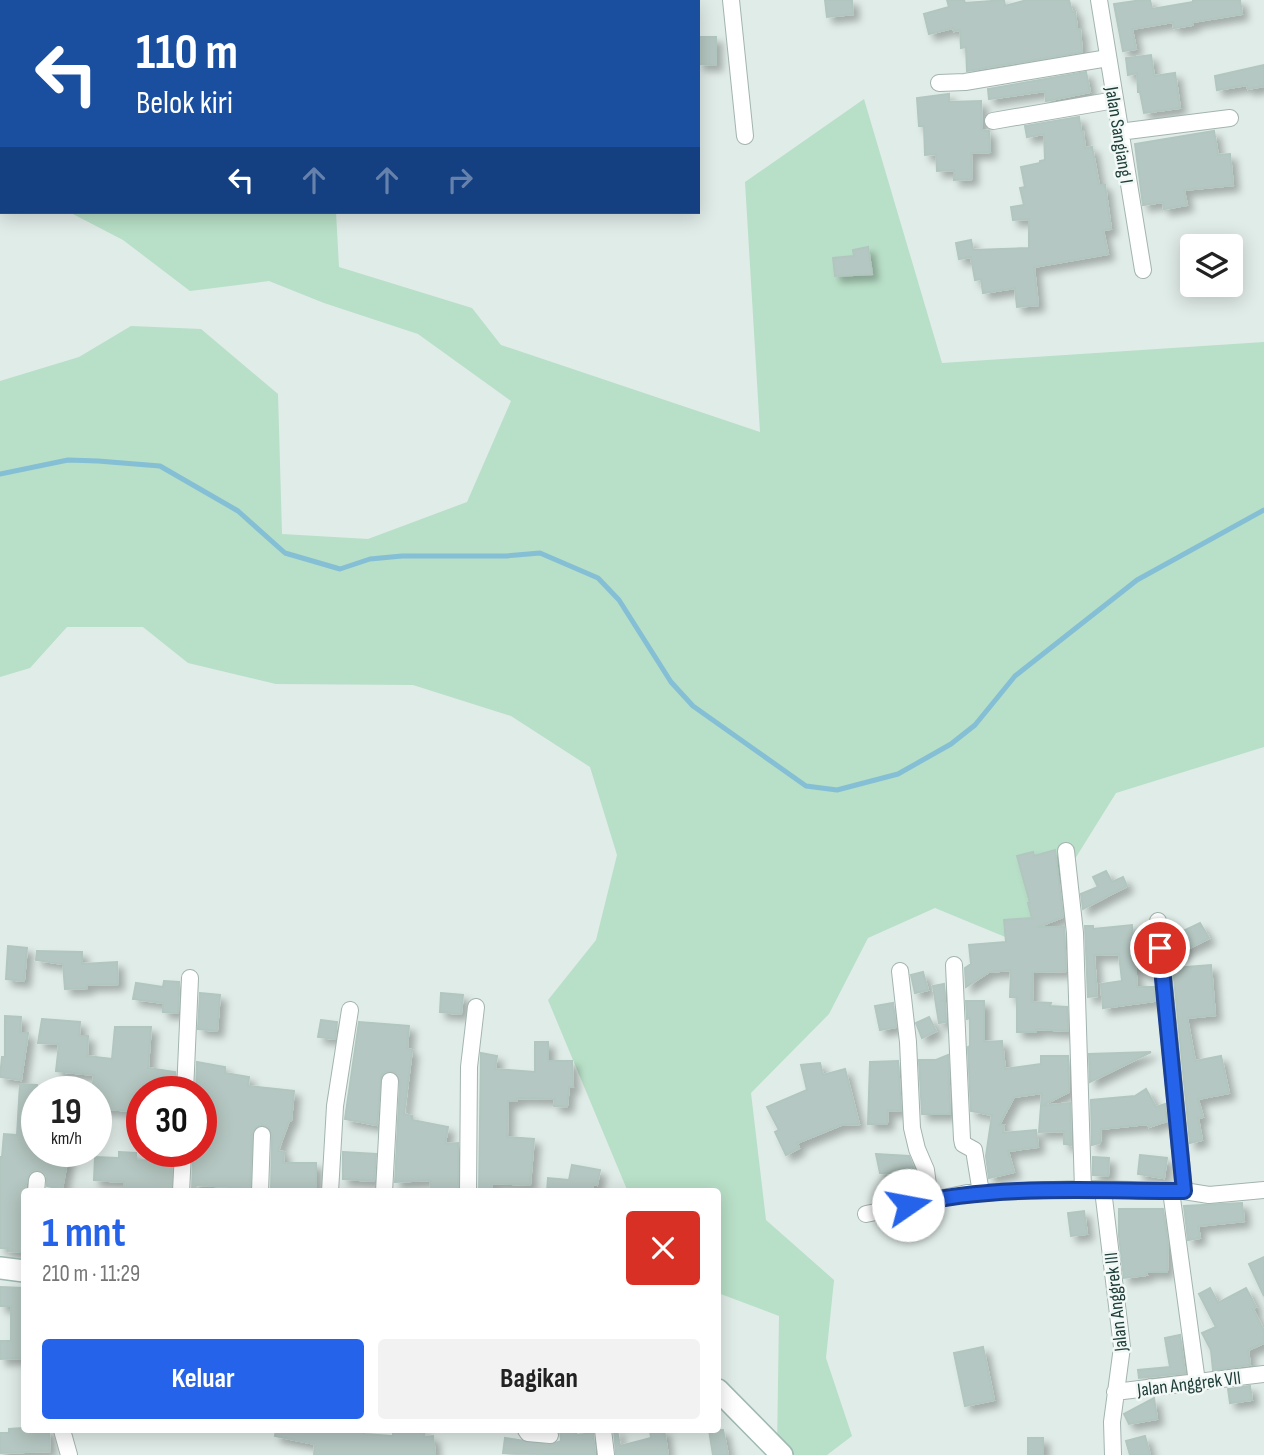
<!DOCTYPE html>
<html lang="id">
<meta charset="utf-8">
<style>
:root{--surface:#fff;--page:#f2f2f2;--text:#222;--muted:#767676;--accent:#2563eb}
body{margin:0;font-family:"Sofia Sans Condensed",sans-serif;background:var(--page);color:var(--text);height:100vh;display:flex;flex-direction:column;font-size:26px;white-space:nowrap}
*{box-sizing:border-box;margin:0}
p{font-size:23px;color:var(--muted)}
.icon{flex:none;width:38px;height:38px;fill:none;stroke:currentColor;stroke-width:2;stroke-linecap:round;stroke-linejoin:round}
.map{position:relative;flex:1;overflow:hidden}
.details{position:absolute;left:21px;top:1188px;width:700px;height:245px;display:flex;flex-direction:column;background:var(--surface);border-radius:7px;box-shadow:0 4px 18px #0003}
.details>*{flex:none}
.banner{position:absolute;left:0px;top:0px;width:700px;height:214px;box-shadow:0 4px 18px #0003;background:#1a4fa0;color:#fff;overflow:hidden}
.buttons{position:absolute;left:1180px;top:234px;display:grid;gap:14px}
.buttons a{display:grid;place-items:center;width:63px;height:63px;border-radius:7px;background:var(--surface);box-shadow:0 4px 18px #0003;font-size:35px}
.speed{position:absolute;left:21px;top:1076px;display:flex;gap:14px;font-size:35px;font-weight:700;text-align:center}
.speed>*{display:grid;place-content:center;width:91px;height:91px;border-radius:50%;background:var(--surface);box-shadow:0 4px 18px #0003;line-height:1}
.speed small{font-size:18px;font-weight:400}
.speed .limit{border:10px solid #d22;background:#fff;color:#111}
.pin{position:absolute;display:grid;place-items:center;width:60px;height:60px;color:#fff;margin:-30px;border:4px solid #fff;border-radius:50%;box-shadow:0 2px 7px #0007}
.me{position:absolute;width:77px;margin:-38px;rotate:78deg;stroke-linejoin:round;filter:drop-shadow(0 0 5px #0008)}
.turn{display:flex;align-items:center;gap:24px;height:147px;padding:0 21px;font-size:32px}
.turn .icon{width:91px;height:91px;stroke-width:2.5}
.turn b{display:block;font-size:49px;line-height:60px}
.lanes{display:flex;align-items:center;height:66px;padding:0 21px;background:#0003;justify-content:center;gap:35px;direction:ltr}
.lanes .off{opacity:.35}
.round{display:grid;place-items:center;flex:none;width:74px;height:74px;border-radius:7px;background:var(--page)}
.overview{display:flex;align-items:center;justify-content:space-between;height:119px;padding:0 21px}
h1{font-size:42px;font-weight:700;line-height:52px;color:var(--accent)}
.button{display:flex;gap:14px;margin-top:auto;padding:14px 21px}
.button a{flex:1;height:80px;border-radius:7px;background:var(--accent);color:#fff;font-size:28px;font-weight:700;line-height:80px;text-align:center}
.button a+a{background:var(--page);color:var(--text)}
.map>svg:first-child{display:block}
.green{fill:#b8dfc7}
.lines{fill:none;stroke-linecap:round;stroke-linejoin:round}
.stream{stroke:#84bfd5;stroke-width:5}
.building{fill:#b5c7c2;stroke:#b2c6c0;stroke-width:2;filter:url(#shadow)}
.street-casing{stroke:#a3b4b0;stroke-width:18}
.secondary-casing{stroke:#9eb9b2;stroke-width:24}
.street{stroke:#fff;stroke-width:16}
.secondary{stroke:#fff;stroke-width:21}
.route-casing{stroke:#184099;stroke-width:18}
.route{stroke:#2563eb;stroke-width:12}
.labels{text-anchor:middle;stroke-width:5;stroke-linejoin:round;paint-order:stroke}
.street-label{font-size:19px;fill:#203e39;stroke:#f1f8f6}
</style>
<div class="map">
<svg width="1264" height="1455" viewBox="0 0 1264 1455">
<defs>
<filter id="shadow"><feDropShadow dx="6" dy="6" stdDeviation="3.5" flood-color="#0004"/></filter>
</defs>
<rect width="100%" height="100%" fill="#e0ece8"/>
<path class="green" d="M0 0H323V2H2V196Z
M864 99 942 363 1264 342V747L1116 793 1022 944 935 908 868 938 829 1014 751 1093 766 1220 834 1280 826 1358 852 1436 827 1455H791L777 1451 779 1316 718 1293V1192H628L548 1000 596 940 617 855 590 767 511 716 413 685 276 684 188 663 143 627H67L30 668 0 677V381L79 357 131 326 201 329 278 394 282 534 368 539 467 502 511 401 418 334 324 303 269 281 190 291 123 240 69 212H336L339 267 472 308 501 345 760 432 745 182Z"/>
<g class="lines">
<path class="stream" d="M0 474 68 460 98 461 160 466 238 511 285 553 340 569 370 559 402 556H506L540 553 598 578 619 600 671 682 693 706 806 786 837 790 898 774 951 744 975 725 1015 676 1137 580 1264 510"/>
</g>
<path class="building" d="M825 0H852L853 14 827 17Z
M947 0H964L965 3 1004 0 1005 6 1027 0H1069L1072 12 1075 11 1077 29H1080L1082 52 967 71 966 47 961 48 960 30 954 31 953 28 929 34 924 14 949 7Z
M1142 0H1150L1152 9 1193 2V0H1240L1242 14 1193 22V25L1174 28 1173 22 1132 29 1136 49 1123 51 1114 4Z
M698 37H716V65L698 64Z
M1151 55 1154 76 1175 73 1180 108 1144 113 1140 92H1138L1137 73 1128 75 1126 58Z
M1264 65V86L1248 89 1247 85 1217 90 1215 76Z
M1086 72 1090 92 1046 101 1045 91 989 99 988 89Z
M949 94V102L981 101 982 130 989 131 990 152 971 153 972 179 954 180V170L937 171 936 154 925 155 924 126H919L917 98Z
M1079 117 1081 131H1083L1085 148 1092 147 1099 185H1105L1111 229 1103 230 1108 254 1034 267 1038 305 1017 307 1015 288 983 293 981 279 975 280 971 257 959 259 956 243 971 240 973 250 1029 248V219L1013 220 1011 207 1024 205 1020 188 1025 187 1021 167 1040 163V161L1045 160 1044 134 1027 137 1025 126Z
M1214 131 1218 155 1230 154 1233 185 1184 190 1187 205 1164 209 1163 202 1143 205 1135 144Z
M868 247 872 274 835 276 833 258 854 256 853 250Z
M1055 850 1063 917 1037 927H1064L1066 971 1033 972 1032 1002 1051 1003 1050 1006 1067 1007 1068 1031 1036 1029V1032H1017V997H1010L1011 970 989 972 966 987 965 968 971 964 969 945 1006 942 1004 920 1032 918 1028 903H1030L1017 856 1033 852 1034 856Z
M1106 871 1112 882 1123 877 1127 886 1083 909 1081 894 1098 887 1093 877Z
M1200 923 1209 938 1172 957 1170 934 1179 933Z
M1132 925 1137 987H1154L1155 1001 1103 1008 1101 984 1122 981 1119 954 1094 955 1097 996 1088 997 1085 926H1093V929Z
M8 946 27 948 24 981 6 979Z
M37 951 82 952V964L117 962 118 984 87 985V988L65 989 63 964 36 960Z
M1211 965 1215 1015 1187 1018 1195 1061 1221 1056 1229 1093 1198 1099 1203 1117 1198 1118 1202 1140 1190 1143 1173 968Z
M923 972 928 990 915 993 911 975Z
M164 981 179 982 178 1013 163 1012V1003L133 999 136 983 163 987Z
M944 984 945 999 942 1001H945L946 1022 939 1023 933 986Z
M200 993 220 995 217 1031 198 1029Z
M441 993 463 995 461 1014 440 1012Z
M966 1001H984V1042L1002 1041 1005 1069 1041 1064V1056H1068L1069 1092 1041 1106 1042 1093 1014 1097 999 1125H1004L1003 1133 1036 1130 1038 1147 1008 1151 1014 1172 989 1178 986 1156 992 1115 971 1111 968 1047 970 1046V1018L967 1019Z
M893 1003 896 1027 880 1030 875 1006Z
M5 1016 21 1017 20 1033H28L21 1080 0 1077 2 1057H5Z
M929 1017 936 1031 922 1038 916 1023Z
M42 1019 80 1022 79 1036H88L87 1056 112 1059 115 1027H151L148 1068 175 1072V1088L145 1084 142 1092V1112L96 1108V1092H92L94 1075 56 1071 59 1044 38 1043Z
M321 1020 337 1022 335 1039 318 1037Z
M359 1022 409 1026 407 1049 412 1050 404 1114 412 1116V1120L448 1127 445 1144 458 1143V1190L431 1192 430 1180 395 1182 400 1082 395 1072 386 1071 381 1076 377 1125 345 1119Z
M535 1042H548V1061H572L573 1087H569L567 1107 554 1106 555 1099 517 1098V1101H508L507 1137 534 1139 530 1185 492 1183 491 1190H479L481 1053 497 1056 495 1069 535 1072Z
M1151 1052 1090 1082 1089 1054Z
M948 1055 950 1114H922L919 1060H936Z
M898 1061 901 1111 888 1110 887 1124H868L870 1062Z
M197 1062 225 1067V1073L249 1077 248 1086 294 1091 291 1121H289L278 1151 284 1152 283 1163H316V1192H271L272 1135 268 1127 262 1125 257 1126 252 1134 250 1188 196 1185 195 1192H192L193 1156 201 1157V1091L196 1090Z
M820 1063 823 1075 845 1069 859 1124 841 1125 797 1143 799 1148 786 1155 775 1132 779 1130 767 1107 807 1090 801 1065Z
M20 1084 37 1085V1152H69L62 1189 47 1186V1176L42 1171 33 1170 28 1175 24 1192V1252L8 1251V1248H0V1157H2L4 1134 17 1135Z
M1146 1089 1156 1107 1165 1104 1167 1121 1149 1127 1148 1124 1101 1129 1100 1143 1092 1145 1091 1100 1135 1096Z
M1070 1103 1071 1145 1064 1144V1131L1039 1132 1041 1106Z
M119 1152 136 1153V1160L172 1161 171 1192H124V1182L94 1180 95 1157 119 1158Z
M343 1152 376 1154 374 1181 343 1179Z
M876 1154 909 1156 916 1175 880 1173Z
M1140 1155 1167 1158 1164 1178 1138 1174Z
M1093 1157 1109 1158 1108 1176 1093 1175Z
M572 1165 600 1170 597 1185 593 1184 592 1192H547L548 1178 569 1180Z
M1242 1203 1244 1221 1198 1226 1200 1238 1188 1240 1184 1206Z
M1119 1209H1163L1168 1244 1167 1272H1146L1147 1275 1124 1278 1119 1236Z
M1084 1211 1087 1234 1071 1236 1068 1213Z
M1264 1257V1296L1249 1264Z
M0 1287 24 1288V1358L0 1359V1341H11V1306H0Z
M1210 1288 1218 1303 1246 1288 1256 1307 1253 1309 1264 1331V1343L1248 1350 1250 1365 1213 1370 1211 1350 1202 1333 1216 1327 1199 1294Z
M1180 1335 1185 1373 1139 1378 1138 1370 1170 1367 1165 1338Z
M983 1347 994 1400 965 1406 954 1353Z
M1250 1386 1252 1400 1230 1403 1228 1389Z
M1154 1398 1157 1419 1129 1424 1124 1414Z
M24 1428 49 1430 50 1451 0 1453V1433H9V1429Z
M276 1430H364V1434L393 1436V1430H424V1437L433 1436 435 1455H314L315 1444 275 1436Z
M560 1430H576V1435L593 1433 595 1455 503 1453 505 1438 550 1445 561 1441Z
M614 1430H617L620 1446 651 1438 650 1430H664L668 1455H616Z
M709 1430H723L728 1455H713Z
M1145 1436 1150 1455H1130L1126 1441Z
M1028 1438H1043V1455H1028Z"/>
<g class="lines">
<defs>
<path id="street" d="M731 0 745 136
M1099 0 1143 270
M939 83 965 82 1108 58
M993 121 1115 100
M1119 132 1230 118
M1066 851 1075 933 1083 1189
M1158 921 1184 1191
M954 965 962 1139 963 1144 974 1150 981 1193
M900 971 908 1042 912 1128 917 1149 926 1170 930 1200
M185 1092 190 978
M1103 1190 1122 1347 1112 1422 1113 1455
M1171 1191 1197 1382
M36 1192 37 1180
M181 1192 183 1152
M260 1192 262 1135
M330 1192 335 1106 350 1010
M384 1192 390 1081
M468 1192 469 1067 476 1007
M866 1214 967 1193 1083 1189 1184 1191 1209 1195 1264 1190
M1115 1392 1264 1374
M62 1430 69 1455
M526 1430 528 1433 550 1435
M603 1430 606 1455"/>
<path id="secondary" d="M0 1268 24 1271
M718 1390 782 1455"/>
</defs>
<use href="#street" class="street-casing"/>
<use href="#secondary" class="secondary-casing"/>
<use href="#street" class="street"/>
<use href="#secondary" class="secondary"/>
</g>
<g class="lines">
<defs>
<path id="route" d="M908 1205C999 1184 1092 1191 1184 1191L1160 948"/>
</defs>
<use href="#route" class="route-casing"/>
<use href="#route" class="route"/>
</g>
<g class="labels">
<g class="street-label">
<text transform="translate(1120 135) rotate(81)" y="7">Jalan Sangiang I</text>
<text transform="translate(1115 1302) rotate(-96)" y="7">Jalan Anggrek III</text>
<text transform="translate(1189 1383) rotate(-7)" y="7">Jalan Anggrek VII</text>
</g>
</g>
</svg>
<div class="buttons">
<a><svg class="icon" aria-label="layers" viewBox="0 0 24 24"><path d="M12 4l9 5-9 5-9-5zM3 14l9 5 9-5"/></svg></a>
</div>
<div class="speed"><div>19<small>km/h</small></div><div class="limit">30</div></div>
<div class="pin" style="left:1160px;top:948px;background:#d93025"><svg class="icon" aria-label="arrive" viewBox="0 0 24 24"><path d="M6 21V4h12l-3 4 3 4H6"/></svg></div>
<svg class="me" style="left:908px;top:1205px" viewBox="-20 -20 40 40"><circle r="19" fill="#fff"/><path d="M0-13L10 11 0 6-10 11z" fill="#2563eb"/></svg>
<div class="banner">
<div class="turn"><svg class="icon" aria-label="left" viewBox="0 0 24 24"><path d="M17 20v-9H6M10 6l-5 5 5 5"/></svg><div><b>110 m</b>Belok kiri</div></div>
<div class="lanes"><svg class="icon" aria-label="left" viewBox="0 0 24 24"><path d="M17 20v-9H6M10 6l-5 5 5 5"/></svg><svg class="icon off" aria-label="ahead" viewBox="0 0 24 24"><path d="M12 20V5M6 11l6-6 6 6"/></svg><svg class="icon off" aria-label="ahead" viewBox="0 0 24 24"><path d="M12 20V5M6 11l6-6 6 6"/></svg><svg class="icon off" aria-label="right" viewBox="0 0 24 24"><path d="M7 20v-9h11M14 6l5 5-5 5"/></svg></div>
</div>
<section class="details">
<div class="overview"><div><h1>1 mnt</h1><p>210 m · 11:29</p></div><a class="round" style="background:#d93025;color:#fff"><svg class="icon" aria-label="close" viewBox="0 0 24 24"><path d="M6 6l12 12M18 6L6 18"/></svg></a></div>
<div class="button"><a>Keluar</a><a>Bagikan</a></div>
</section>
</div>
